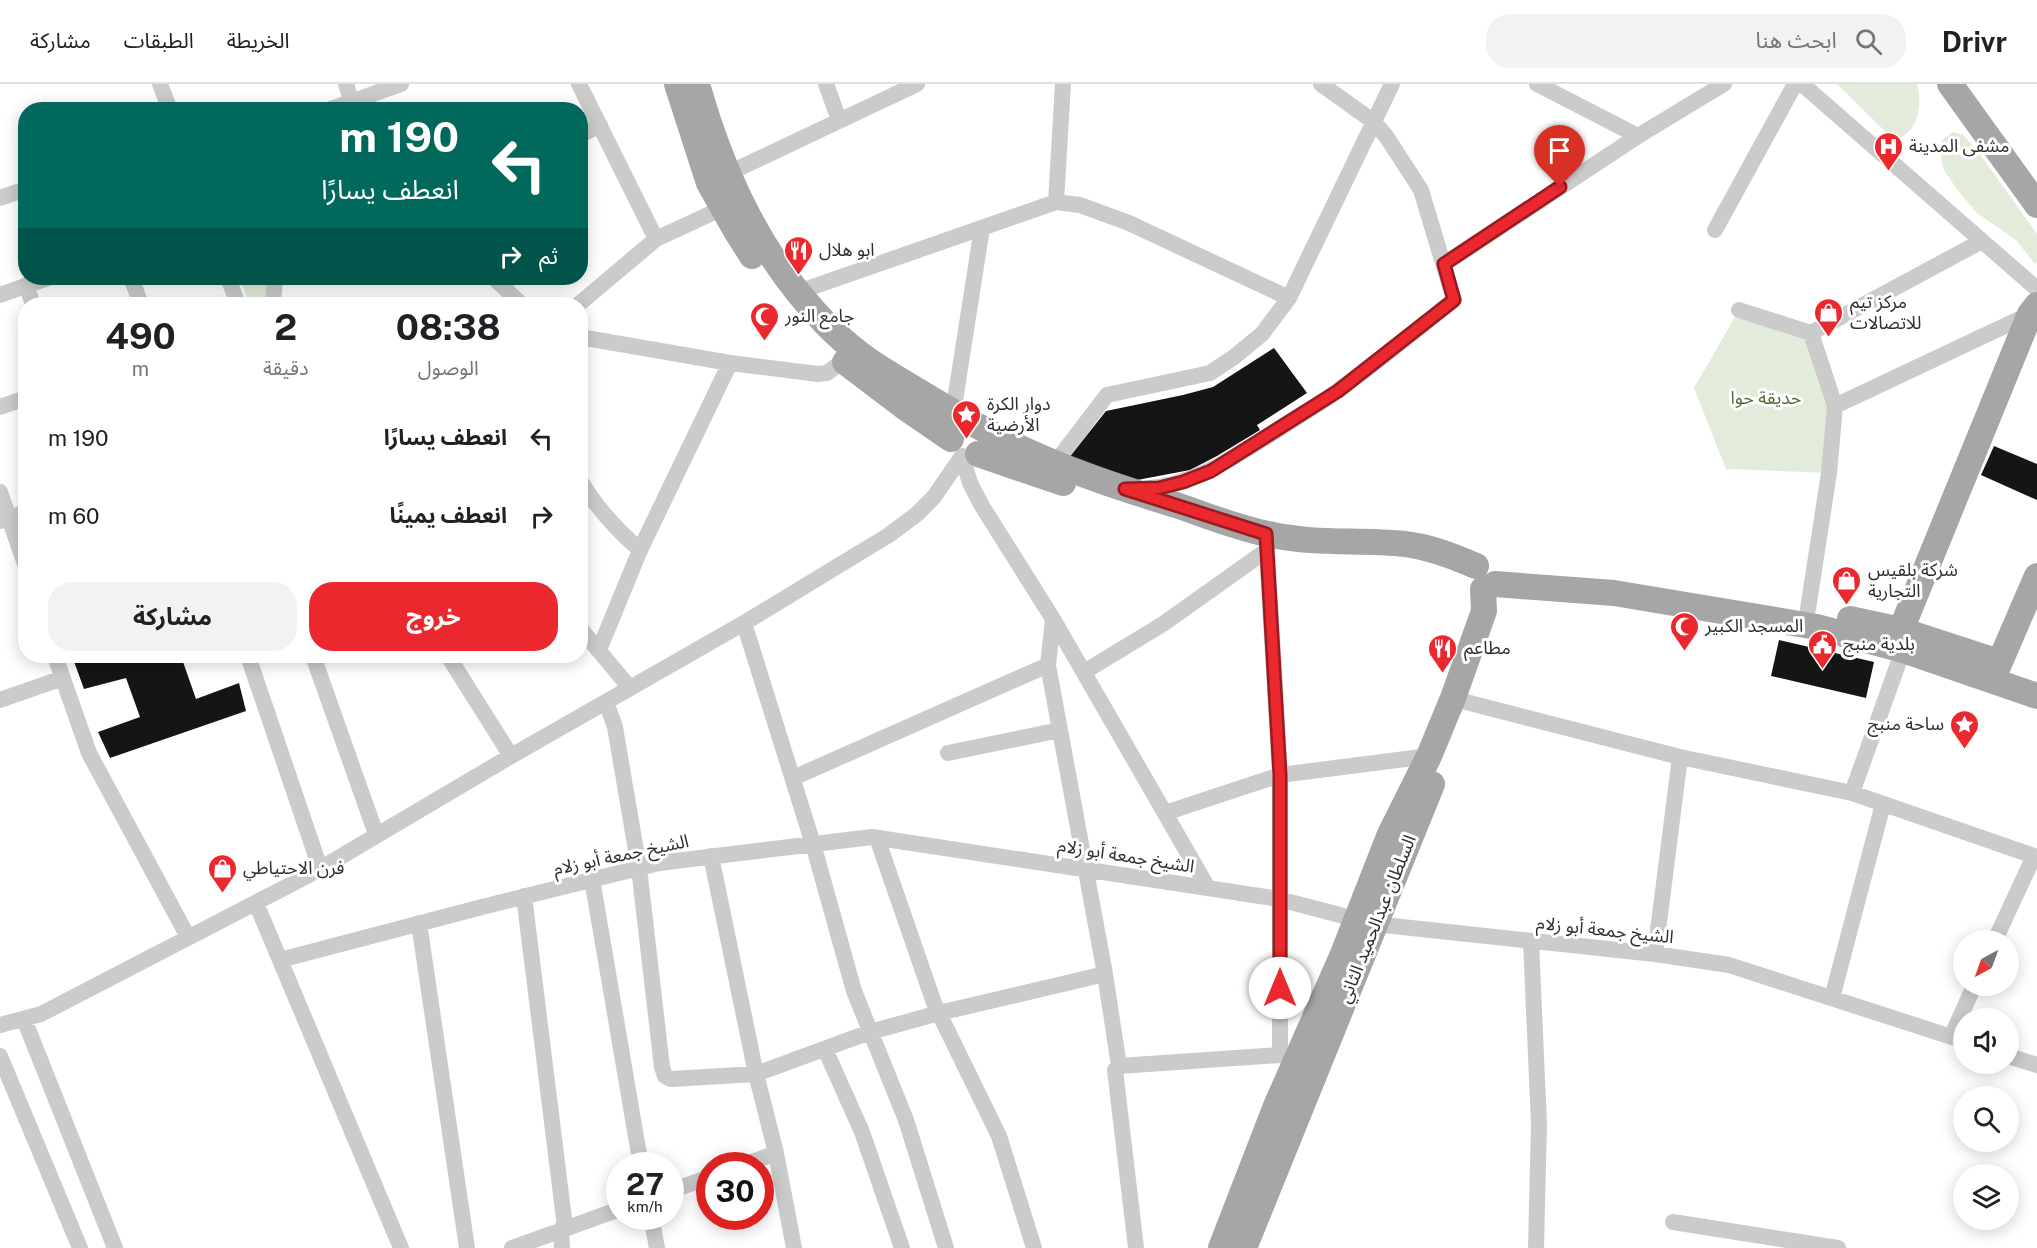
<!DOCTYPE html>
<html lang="ar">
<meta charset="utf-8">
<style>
:root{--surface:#fff;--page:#f2f2f2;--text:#202124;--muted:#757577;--line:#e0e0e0;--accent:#ec282f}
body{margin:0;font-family:"Public Sans","Noto Sans Arabic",sans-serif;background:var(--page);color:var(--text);direction:rtl;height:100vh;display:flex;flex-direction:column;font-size:22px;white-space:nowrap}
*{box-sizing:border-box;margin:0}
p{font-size:20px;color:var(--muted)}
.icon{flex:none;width:33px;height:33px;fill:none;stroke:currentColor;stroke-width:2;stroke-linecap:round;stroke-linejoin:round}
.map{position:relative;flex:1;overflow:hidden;direction:ltr}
.side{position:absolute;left:18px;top:213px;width:570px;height:366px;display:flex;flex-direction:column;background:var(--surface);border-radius:24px;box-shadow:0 3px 15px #0003;direction:rtl}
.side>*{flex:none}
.top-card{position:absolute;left:18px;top:18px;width:570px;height:183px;border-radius:24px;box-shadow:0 3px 15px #0003;direction:rtl;background:#00695c;color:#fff;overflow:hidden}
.needle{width:39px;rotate:221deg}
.buttons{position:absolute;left:1953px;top:846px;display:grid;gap:12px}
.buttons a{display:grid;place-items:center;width:66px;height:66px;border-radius:50%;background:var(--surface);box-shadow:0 3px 15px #0003;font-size:30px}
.speed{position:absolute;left:606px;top:1068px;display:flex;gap:12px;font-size:30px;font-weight:700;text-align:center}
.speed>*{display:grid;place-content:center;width:78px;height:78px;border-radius:50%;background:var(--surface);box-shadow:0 3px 15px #0003;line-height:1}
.speed small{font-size:15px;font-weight:400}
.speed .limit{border:9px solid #d22;background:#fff;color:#111}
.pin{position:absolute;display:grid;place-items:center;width:51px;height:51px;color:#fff;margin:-62px -26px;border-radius:50% 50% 50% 0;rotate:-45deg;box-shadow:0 0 6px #0007}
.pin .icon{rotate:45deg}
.me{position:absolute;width:66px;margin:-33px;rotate:0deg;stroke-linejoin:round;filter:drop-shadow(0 0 4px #0008)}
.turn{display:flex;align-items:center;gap:21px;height:126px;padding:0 30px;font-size:27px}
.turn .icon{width:78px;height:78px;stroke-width:2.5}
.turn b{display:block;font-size:42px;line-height:51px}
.then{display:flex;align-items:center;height:57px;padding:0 30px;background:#0003;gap:12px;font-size:22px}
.eta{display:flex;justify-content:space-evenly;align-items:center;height:102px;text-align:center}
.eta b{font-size:36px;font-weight:700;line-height:42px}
.action{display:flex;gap:12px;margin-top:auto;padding:12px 30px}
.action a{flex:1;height:69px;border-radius:24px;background:var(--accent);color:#fff;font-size:24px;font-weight:700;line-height:69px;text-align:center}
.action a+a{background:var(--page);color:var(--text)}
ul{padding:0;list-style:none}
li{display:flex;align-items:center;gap:18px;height:78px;padding:0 30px}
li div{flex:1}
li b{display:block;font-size:22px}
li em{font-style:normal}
header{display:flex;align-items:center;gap:36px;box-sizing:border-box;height:84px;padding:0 30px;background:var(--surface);border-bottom:2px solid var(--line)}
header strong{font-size:28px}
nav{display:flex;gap:33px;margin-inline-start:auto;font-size:21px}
.search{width:420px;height:54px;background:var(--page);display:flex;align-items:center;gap:15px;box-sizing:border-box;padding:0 21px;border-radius:24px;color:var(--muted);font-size:22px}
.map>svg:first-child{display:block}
.green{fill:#e3ecda}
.building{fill:#151515}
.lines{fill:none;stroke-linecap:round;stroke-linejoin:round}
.street{stroke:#cbcbcb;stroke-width:16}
.primary{stroke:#a6a6a6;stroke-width:26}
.route-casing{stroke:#991a1f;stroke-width:15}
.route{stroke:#ec282f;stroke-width:10}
.labels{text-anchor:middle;stroke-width:6;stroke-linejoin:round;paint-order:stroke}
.poi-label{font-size:18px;fill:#2e2e2e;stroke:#fff;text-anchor:start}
.park-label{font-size:18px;fill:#4f6b39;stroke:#fff}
.street-label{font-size:18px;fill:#2e2e2e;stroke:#fff}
</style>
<header>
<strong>Drivr</strong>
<div class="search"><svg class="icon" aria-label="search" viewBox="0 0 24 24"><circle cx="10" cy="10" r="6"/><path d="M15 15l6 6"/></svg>ابحث هنا</div>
<nav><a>الخريطة</a><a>الطبقات</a><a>مشاركة</a></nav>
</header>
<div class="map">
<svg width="2037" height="1164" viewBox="0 0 2037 1164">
<rect width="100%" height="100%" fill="#fff"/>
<path class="green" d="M1837 0H1917C1923 19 1918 53 1893 55Z
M1953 48 1963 51 1977 66 2037 150V177L2035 180 2016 156 1977 129 1962 112 1945 88 1941 76 1942 56Z
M240 194H268L265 220H249Z
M1739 226 1811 249 1835 322 1829 389 1726 385 1694 304Z"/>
<path class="building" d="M1274 264 1307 309 1257 341 1260 346 1217 372 1190 386 1132 397 1068 375 1106 327 1183 311 1213 303Z
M1994 362 2037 380V416L1981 391Z
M1779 556 1874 578 1866 614 1771 592Z
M72 572H190L182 575 196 615 239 599 246 627 110 674 98 648 140 633 126 594 84 605Z"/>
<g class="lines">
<path class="street" d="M160 0 170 26
M346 0 354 26
M579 0 656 155
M826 0 839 36
M1537 0 1638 52
M1802 0 2037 205
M328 26 401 0
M580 51 600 41
M727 90 917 0
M0 114 26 105
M1056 118 1063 0
M1715 146 1795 0
M1444 180 1638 52 1724 0
M131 194 141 220
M228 194 238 220
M494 194 521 220
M26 201 33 220
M798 208 1056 118 1080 121 1129 139 1289 214
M0 211 48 194
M273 220 275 194
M579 220 656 155 723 124
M1739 226 1811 249 1835 322 1829 389 1808 525
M1811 249 1982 157
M580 253 730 279 818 290 827 289 843 277
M1835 322 2030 230
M0 323 26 314
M953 329 982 144
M962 372 970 399 982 422 1053 535 1208 804
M1055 379 1107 311 1210 289 1234 273 1262 250 1289 214 1392 0
M580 396C596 424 616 445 640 466
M1141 405C1194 402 1231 375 1274 348 1295 334 1318 321 1339 306 1378 277 1416 246 1454 216L1421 106 1386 52 1374 38 1321 0
M0 408 26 483
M0 437 26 428
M1266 450 1280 691V971
M1053 535 1048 581 1105 890 1119 982
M744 539 813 760 854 907 906 1036 946 1164
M580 544 630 604
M599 566 640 466 730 279
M55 572 89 669 188 853
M248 572 320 784
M313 572 376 750
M448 572 511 672
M1084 588 1163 540 1267 466
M0 616 63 594
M606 618 615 643 639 784 662 983 665 992 671 995 756 990 870 948 939 929 1105 890
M1466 618 1680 673 1852 709 2037 773
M948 669 1060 646
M793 694 1048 581
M1852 709 1903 566
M1165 729 1280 691 1429 672
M877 754 934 919 999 1052 1034 1164
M711 772 756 990 776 1069 741 1082
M592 795 641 1082
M524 812 565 1143
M256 819 401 1164
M419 839 467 1164
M1995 856 2034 772
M1531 858 1539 1040 1536 1164
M1655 870 1680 673
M280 876 482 823 659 779 872 753 1279 815 1374 840 1655 870 1729 881 1964 957
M1832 914 1883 720
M24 935 115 1164
M0 941 41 930 313 789 511 672 744 539 889 451 917 430 934 413 962 372
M1951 953 1974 902
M825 965 862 1048 902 1164
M0 972 80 1164
M2008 972 2037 981
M776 1069 794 1164
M670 1107 710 1093
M651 1132 657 1164
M1673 1138 1838 1164
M561 1145 562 1164
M512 1164 620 1125
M1136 1164 1115 986 1119 982 1280 971 1291 972"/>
<path class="primary" d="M677 0 709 99 736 147 752 172
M697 0C718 75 748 146 797 207 817 232 842 258 868 276 884 287 901 297 918 307 946 324 974 341 1004 356 1059 384 1120 404 1179 422 1208 432 1238 444 1268 450 1316 461 1358 455 1405 460 1430 463 1453 472 1476 482
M1950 0 2037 121
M845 278 903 322 951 355
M978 370 1063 399
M1495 500 1614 509 1817 543 1903 566 2037 612
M1850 535 1901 546 1999 578
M1901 546 2030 230 2037 221
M1993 594 2037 492
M1221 1164 1276 1022 1343 870 1390 750 1429 672 1453 614 1484 527 1483 505
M1244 1164 1432 700"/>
</g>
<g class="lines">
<defs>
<path id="route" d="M1280 904V691L1266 450 1125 405 1159 404 1183 398 1211 387 1338 307 1454 216 1444 180 1560 103"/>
</defs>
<use href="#route" class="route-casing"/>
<use href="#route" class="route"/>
</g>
<defs>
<symbol id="hospital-pin" viewBox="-11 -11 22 30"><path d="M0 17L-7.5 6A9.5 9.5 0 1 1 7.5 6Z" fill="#ec282f" stroke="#fff"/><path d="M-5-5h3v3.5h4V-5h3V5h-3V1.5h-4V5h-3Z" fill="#fff"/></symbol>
<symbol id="restaurant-pin" viewBox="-11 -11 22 30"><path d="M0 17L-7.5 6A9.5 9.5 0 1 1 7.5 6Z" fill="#ec282f" stroke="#fff"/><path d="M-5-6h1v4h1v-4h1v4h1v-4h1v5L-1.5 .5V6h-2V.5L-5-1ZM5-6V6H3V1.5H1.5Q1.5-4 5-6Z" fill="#fff"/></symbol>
<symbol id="shop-pin" viewBox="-11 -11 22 30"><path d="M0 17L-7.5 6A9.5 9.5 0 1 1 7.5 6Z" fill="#ec282f" stroke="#fff"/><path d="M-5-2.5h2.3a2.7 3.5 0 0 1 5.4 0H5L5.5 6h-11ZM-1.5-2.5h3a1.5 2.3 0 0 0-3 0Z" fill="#fff"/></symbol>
<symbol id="mosque-pin" viewBox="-11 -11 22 30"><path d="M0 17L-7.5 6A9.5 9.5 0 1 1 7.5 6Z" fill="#ec282f" stroke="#fff"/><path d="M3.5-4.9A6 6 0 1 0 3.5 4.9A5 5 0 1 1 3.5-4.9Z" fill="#fff"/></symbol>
<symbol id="sight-pin" viewBox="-11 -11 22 30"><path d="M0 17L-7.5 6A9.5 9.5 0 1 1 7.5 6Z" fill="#ec282f" stroke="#fff"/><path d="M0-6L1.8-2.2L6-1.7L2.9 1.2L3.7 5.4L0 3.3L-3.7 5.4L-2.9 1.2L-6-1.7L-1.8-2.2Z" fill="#fff"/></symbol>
<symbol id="civic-pin" viewBox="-11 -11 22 30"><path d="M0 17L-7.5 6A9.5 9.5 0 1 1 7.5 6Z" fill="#ec282f" stroke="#fff"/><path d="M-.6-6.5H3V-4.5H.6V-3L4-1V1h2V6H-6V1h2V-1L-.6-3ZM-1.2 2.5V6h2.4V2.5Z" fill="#fff"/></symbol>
</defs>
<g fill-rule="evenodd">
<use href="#hospital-pin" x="1872" y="46" width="33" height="45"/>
<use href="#restaurant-pin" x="782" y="150" width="33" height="45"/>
<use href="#shop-pin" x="1812" y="212" width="33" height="45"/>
<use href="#mosque-pin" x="748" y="216" width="33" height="45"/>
<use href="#sight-pin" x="950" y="314" width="33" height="45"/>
<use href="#shop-pin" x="1830" y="480" width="33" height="45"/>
<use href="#mosque-pin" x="1668" y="526" width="33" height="45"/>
<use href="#civic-pin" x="1806" y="544" width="33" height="45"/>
<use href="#restaurant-pin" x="1426" y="548" width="33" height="45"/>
<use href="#sight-pin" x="1948" y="624" width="33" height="45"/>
<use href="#shop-pin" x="206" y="768" width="33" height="45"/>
</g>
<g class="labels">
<g class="poi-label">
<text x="1909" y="68">مشفى المدينة</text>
<text x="819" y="172">ابو هلال</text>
<text x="1850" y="224">مركز تيم<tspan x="1850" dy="21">للاتصالات</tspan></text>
<text x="785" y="238">جامع النور</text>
<text x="987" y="326">دوار الكرة<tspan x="987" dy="21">الأرضية</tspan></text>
<text x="1868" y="492">شركة بلقيس<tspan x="1868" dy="21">التجارية</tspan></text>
<text x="1705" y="548">المسجد الكبير</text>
<text x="1843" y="566">بلدية منبج</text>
<text x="1464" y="570">مطاعم</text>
<text x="1944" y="646" text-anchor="end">ساحة منبج</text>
<text x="243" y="790">فرن الاحتياطي</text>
</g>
<g class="park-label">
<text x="1766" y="320">حديقة حوا</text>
</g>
<g class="street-label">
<text transform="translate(621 771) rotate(-12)" y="6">الشيخ جمعة أبو زلام</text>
<text transform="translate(1126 772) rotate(9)" y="6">الشيخ جمعة أبو زلام</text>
<text transform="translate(1377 835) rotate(-68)" y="6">السلطان عبدالحميد الثاني</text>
<text transform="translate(1605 846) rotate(6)" y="6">الشيخ جمعة أبو زلام</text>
</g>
</g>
</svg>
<div class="buttons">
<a><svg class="needle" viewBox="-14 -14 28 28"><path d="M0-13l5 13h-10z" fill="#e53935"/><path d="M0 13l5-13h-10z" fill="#757577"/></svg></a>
<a><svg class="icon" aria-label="sound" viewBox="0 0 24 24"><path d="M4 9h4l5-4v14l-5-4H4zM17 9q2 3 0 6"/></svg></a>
<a><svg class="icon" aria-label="search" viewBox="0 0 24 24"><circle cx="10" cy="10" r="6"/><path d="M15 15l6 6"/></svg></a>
<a><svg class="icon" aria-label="layers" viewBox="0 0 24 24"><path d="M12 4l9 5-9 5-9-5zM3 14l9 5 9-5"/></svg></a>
</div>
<div class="speed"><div>27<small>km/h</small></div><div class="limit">30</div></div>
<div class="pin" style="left:1560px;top:103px;background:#d93025"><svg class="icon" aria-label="arrive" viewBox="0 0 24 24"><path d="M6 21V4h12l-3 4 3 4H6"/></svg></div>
<svg class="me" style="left:1280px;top:904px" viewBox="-20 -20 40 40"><circle r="19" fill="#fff"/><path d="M0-13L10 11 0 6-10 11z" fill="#ec282f"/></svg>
<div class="top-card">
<div class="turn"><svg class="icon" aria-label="left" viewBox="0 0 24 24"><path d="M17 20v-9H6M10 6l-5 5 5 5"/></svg><div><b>190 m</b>انعطف يسارًا</div></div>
<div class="then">ثم<svg class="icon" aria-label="right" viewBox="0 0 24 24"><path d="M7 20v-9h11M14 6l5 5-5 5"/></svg></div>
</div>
<section class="side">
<div class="eta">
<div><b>08:38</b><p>الوصول</p></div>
<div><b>2</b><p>دقيقة</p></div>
<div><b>490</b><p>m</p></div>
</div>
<ul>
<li><svg class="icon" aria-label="left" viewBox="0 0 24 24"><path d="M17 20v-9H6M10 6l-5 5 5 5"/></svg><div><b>انعطف يسارًا</b></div><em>190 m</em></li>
<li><svg class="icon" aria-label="right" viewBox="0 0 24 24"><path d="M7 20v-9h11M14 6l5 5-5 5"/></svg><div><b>انعطف يمينًا</b></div><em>60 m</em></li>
</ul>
<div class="action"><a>خروج</a><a>مشاركة</a></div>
</section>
</div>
